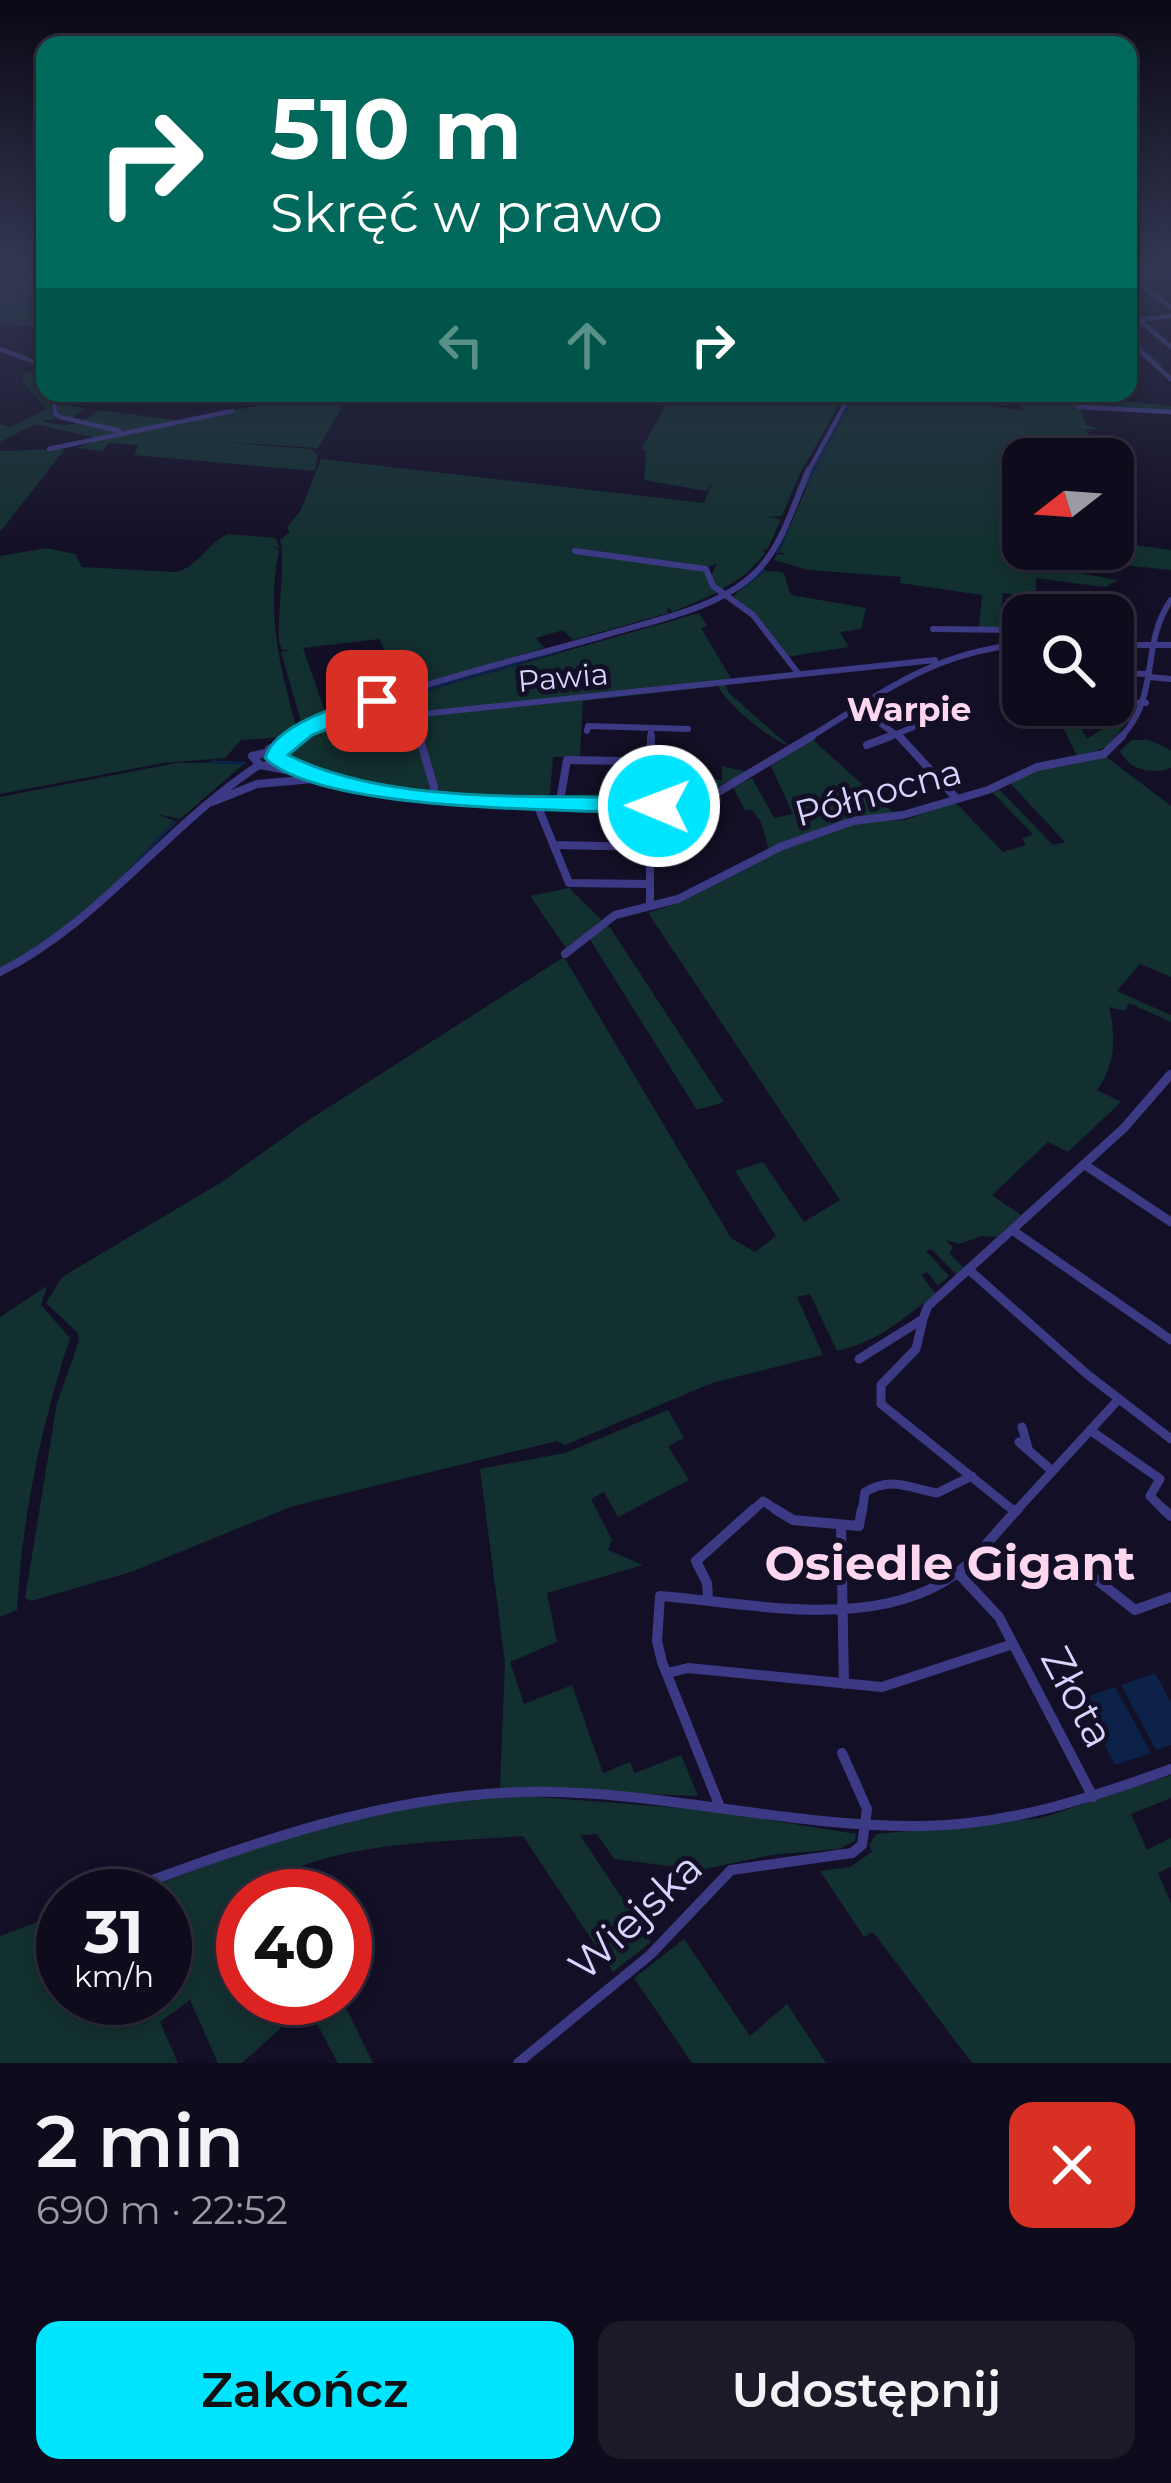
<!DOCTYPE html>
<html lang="pl">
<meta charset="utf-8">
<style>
:root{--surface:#0e0b1c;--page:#1c1929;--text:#f1f3f6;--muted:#9b9ba3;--line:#2e2b3b;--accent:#00e5ff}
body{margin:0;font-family:Montserrat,sans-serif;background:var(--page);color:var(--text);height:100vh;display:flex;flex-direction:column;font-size:45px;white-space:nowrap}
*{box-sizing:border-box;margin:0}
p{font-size:39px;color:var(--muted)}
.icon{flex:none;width:66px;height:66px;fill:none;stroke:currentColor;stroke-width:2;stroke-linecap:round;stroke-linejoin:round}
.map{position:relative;height:2063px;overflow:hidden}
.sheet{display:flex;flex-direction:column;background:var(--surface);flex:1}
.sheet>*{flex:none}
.hud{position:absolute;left:36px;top:36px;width:1101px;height:366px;border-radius:24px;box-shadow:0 6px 18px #0003,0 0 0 3px var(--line);background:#00695c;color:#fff;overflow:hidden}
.needle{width:78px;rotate:253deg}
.fabs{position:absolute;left:1002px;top:438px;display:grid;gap:24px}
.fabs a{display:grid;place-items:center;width:132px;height:132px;border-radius:24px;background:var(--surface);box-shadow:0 6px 18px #0003,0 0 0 3px var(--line);font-size:60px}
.speed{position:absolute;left:36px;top:1869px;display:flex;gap:24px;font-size:60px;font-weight:700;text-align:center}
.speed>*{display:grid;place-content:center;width:156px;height:156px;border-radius:50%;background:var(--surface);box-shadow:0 6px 18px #0003,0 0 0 3px var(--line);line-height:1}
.speed small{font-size:30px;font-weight:400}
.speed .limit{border:18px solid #d22;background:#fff;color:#111}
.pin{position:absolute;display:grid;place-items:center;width:102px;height:102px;color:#fff;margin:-51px;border-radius:24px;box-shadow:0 6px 18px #0006}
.me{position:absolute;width:132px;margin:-66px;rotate:271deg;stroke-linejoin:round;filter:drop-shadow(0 0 9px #0008)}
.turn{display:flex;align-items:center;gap:42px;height:252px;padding:0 36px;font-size:54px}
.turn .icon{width:156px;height:156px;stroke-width:2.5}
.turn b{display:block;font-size:84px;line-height:102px}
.lanes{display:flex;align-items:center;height:114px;padding:0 36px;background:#0003;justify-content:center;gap:60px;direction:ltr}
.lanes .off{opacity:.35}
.round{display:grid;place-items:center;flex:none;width:126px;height:126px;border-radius:24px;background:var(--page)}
.summary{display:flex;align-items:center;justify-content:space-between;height:204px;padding:0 36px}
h1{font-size:72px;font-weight:600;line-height:90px}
.action{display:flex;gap:24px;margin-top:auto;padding:24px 36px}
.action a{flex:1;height:138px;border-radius:24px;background:var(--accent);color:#111;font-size:48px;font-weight:600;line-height:138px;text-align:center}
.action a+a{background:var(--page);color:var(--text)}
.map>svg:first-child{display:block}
.green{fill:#12302f}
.water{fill:#0c2248}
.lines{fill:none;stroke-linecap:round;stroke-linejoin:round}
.stream{stroke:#0c2248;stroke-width:3}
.minor-far4{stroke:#3d3a85;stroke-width:4.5}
.minor-far3{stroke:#3d3a85;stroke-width:6}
.minor-far2{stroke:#3d3a85;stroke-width:8}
.minor-far1{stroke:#3d3a85;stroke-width:9}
.minor{stroke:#3d3a85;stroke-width:10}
.route{fill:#00e5ff;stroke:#0095a6;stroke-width:3}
.labels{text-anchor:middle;stroke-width:10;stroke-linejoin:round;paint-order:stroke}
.far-street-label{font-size:30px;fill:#d9d4ff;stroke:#130f26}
.far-neighbourhood-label{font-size:33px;font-weight:bold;fill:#ffd6f0;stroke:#130f26}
.street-label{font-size:36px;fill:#d9d4ff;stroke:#130f26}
.near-street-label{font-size:42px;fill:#d9d4ff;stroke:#130f26}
.near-neighbourhood-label{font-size:48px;font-weight:bold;fill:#ffd6f0;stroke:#130f26}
</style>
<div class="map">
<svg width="1171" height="2063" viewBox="0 0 1171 2063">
<rect width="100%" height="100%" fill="#130f26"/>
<path class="green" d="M1 262H45V327L0 325Z
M38 365 45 366V393H63L56 397 59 403 85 408 72 419 56 412 51 394V411L58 418 42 421C65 428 80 426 98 410L181 421 317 393H350L318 448 194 440 310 449 318 455 315 471 133 455 139 445 109 443 102 451 77 448 101 439 35 424 0 442V424L11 427 46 409 23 382V373L33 372Z
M655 393H846L800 473 782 516 767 517 781 519 767 550H761L766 553 746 574 721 590 710 578 717 564 704 568 717 593 672 612 667 606 668 613 573 640 563 630 536 638 544 648 400 691 380 639 303 648 326 714 302 725 281 652 290 650H282L279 642C277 617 286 556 280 540L290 532 287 527 301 510 321 459 704 503 712 482 706 491 644 480 646 452 642 448 665 407 659 405 663 396Z
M856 393 909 397 923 393 1024 411 1010 393H1091L1100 399 1171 406V412L1103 406 1081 409 1086 425 1102 430 1084 429 1090 435V448L1075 446V459H1023V470H1018L1016 455 1008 496H1012L1011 494 1014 480 1023 481V490H1013L1023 492V549H1113V542L1171 550V570L1033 556 1034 565 1118 580 1105 587 1036 578V597L1003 593 999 628H979L982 595 900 583 901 577 808 570 774 560 777 554 787 555 779 552 811 477Z
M65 449 0 532V451Z
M228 534 275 538 280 548 275 547 279 550C266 611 280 670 297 729L281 737 241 740 225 758 164 763 0 794V556L46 548 75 554 82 567 176 572C197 568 207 543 228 534Z
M765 571 783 572 791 595 866 608 861 629 840 632 849 647 787 657 756 616 733 596Z
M699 613 707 626 701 628 732 680 724 682 729 693 789 746C770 739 728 706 718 686L583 701 580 757H553L550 794 545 795 619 794 635 798 636 785 642 786 647 800 422 794 307 770 281 757 305 733 328 722 331 729 406 715 402 698Z
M1052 705H1069L1087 739 1122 716 1131 718 1106 747 1078 758Z
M812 739 895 814 853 819 769 850 761 822 752 810H745L733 787 752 778 774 818 793 814 771 766Z
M1132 740H1149L1171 750V768C1152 775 1129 770 1120 751Z
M1105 756 1171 806V977L1140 964 1117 991 1171 1015V1022L1129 1003 1125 1011 1109 1007C1116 1036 1116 1064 1097 1090L1121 1102 1068 1152 1048 1142 992 1195 1021 1215 997 1237 982 1236 959 1244 946 1240 953 1248 949 1253 965 1269 957 1275 931 1249 926 1251 949 1276 938 1286 927 1272 921 1275 936 1294C900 1320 882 1340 837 1351L810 1294 797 1297 823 1355 712 1383 565 1445 557 1441 293 1506 131 1572 31 1601 25 1598 57 1403 79 1341 78 1333 46 1303 62 1277 220 1183 304 1123 564 957 731 1238 755 1252 776 1236 735 1171 763 1162 804 1222 840 1200 648 913 678 903 776 851 859 822 905 820 955 802 1003 852 1026 845 1022 839 1033 834 991 791 998 788 1053 845 1065 842 1009 782 1033 770Z
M246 762 180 819 157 814 177 822 69 930 0 968V797L176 763Z
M657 765 676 766 677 780H722V766L747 772 700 796 653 802Z
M569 888 602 920 566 948 530 896Z
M607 925 611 929 724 1102 697 1110 589 938Z
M47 1286 41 1305 70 1338C41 1425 22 1518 17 1610L0 1617V1317Z
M668 1410 684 1438 668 1446 689 1480 618 1517 604 1492 591 1499 612 1540 608 1550 643 1565 547 1593 557 1642 510 1662 524 1704 572 1685 603 1773 630 1762 635 1773 681 1755 698 1796 500 1788 505 1663 480 1469 565 1453Z
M1171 1775V1798L1131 1814 1147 1850 1171 1838V1867L1158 1873 1171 1903V2063H972L873 1932 864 1937 820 1871 850 1867 872 1852 869 1845 876 1834 1041 1818Z
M525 1796 707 1810 856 1834 855 1841 839 1849 771 1855 700 1870 614 1859 597 1834 580 1835 651 1942 613 1972 523 1836C447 1842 360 1841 288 1871L300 1896H243V1998H266L281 2028 242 2063H218L190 2000 160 2022 178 2063H0V1936L62 1913 63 1998H165V1896H123L307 1830 449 1800Z
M684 1939 750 2036 787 2004 826 2063H692L634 1978Z
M303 1998H341L373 2063H338Z"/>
<path class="water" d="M1155 1673 1171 1702V1745L1156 1750 1121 1685Z
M1115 1687 1151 1753 1115 1765 1081 1699Z"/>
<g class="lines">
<path class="stream" d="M1128 337 1160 364
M805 487 854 393
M777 552 788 528
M742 588 764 570
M390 700 559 651
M212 762 244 763
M126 874 174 822"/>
<path class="minor-far4" d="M1128 268 1171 265
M1128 276 1171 307
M1135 279 1171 276
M1128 311 1171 347
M1128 321 1171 316
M1128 340 1171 379
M0 349 45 366
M53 393 55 413 60 417 120 431
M1078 407 1171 412
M49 449 232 411
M808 472 851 393"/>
<path class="minor-far3" d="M575 551 706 569 713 586 753 615 798 673
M1077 615 1076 607 1090 599
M933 629 1023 630
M1113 645H1171
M1113 673 1149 674
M1149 677 1171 679
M1113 702 1146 703
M858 707 902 739
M587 731 588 726 688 729
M290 739C387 689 497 666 602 636 650 621 716 610 754 574 782 548 794 503 809 469
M420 739 413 715 935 660
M651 739V728
M807 739C884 692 931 653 1023 644
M884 739 936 718
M1119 739C1162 696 1139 646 1171 600"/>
<path class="minor-far2" d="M419 736 434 787 432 798
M899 736 956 798
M867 745 891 736
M269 749 296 736
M268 764 277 758 273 751 252 756 260 765 430 798 678 804 720 791 812 736
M561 795 567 760 677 762
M628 798 629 783H650
M650 799 651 736
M212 802 257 784 313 779
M536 802 569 883 650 884
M650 806V906
M554 845 651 847
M565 954 615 915 678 899 780 847 853 821 903 815 988 790 1037 767 1104 754 1122 736
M0 972C101 921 165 827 259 765
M1167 1078 1171 1074"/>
<path class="minor-far1" d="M1085 1165 1171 1222
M1012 1230 1171 1340
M968 1269 1088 1375 1171 1439
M923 1319 916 1349 881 1385V1404L1014 1511
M859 1359 923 1319 928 1306 1124 1128 1170 1075
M1022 1427 1028 1448
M1090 1430 1160 1479 1150 1496 1166 1512
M1019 1442 1051 1470
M751 1512 763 1501 780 1512
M862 1512 865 1492C892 1476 909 1488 937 1493L972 1476
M1015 1512 1118 1400"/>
<path class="minor" d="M775 1509 793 1520 859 1526 862 1509
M1163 1509 1171 1516
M841 1525 844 1684
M1073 1561 1135 1610 1171 1597
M958 1573 999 1617 1093 1797
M708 1598 707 1583 696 1561 754 1509
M668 1673 688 1668 882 1687 1013 1644
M720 1807 662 1662 657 1641 660 1596C751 1603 872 1632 953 1576 977 1559 997 1530 1018 1509
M109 1896C243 1847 379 1795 523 1792 658 1789 789 1828 923 1826 1009 1825 1091 1798 1171 1769
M518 2063 650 1955 731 1870 852 1853 862 1845 867 1809 842 1753"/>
</g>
<linearGradient id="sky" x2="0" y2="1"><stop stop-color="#0a0815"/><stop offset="0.48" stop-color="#333752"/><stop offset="1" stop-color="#333752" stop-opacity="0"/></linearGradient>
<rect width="1171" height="551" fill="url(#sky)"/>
<path class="route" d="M377 695 385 697V706L312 735 288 755C391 807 545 794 659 798L671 806 659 813C577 810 321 813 265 758 275 723 345 704 377 695Z"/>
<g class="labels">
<g class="far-street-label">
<text transform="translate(563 678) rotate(-5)" y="10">Pawia</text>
</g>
<g class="far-neighbourhood-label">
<text x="909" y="721">Warpie</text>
</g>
<g class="street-label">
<text transform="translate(878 792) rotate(-15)" y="13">Północna</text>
</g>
<g class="near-street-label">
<text transform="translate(1078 1697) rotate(62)" y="15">Złota</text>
<text transform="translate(635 1916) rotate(-43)" y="15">Wiejska</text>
</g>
<g class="near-neighbourhood-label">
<text x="950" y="1580">Osiedle Gigant</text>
</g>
</g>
</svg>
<div class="fabs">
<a><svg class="needle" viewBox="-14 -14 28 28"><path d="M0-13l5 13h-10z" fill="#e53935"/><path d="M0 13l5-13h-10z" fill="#9b9ba3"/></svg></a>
<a><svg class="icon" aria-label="search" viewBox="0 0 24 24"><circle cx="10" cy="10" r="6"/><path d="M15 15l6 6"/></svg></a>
</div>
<div class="speed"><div>31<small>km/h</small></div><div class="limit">40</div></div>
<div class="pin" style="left:377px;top:701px;background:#d93025"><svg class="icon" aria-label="arrive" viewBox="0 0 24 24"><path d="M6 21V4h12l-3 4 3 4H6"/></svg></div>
<svg class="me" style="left:659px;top:806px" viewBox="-20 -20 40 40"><circle r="17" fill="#00e5ff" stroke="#fff" stroke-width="3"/><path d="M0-11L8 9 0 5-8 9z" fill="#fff"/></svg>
<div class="hud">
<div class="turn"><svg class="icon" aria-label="right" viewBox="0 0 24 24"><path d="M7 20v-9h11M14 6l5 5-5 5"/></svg><div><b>510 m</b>Skręć w prawo</div></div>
<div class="lanes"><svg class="icon off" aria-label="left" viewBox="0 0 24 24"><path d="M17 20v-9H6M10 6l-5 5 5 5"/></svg><svg class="icon off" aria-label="ahead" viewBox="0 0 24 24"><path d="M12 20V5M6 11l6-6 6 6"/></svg><svg class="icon" aria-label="right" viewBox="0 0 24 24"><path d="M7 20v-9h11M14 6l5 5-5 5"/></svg></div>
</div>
</div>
<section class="sheet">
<div class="summary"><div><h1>2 min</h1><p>690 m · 22:52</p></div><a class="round" style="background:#d93025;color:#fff"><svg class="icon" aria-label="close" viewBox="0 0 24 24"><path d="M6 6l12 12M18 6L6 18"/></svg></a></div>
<div class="action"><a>Zakończ</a><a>Udostępnij</a></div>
</section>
